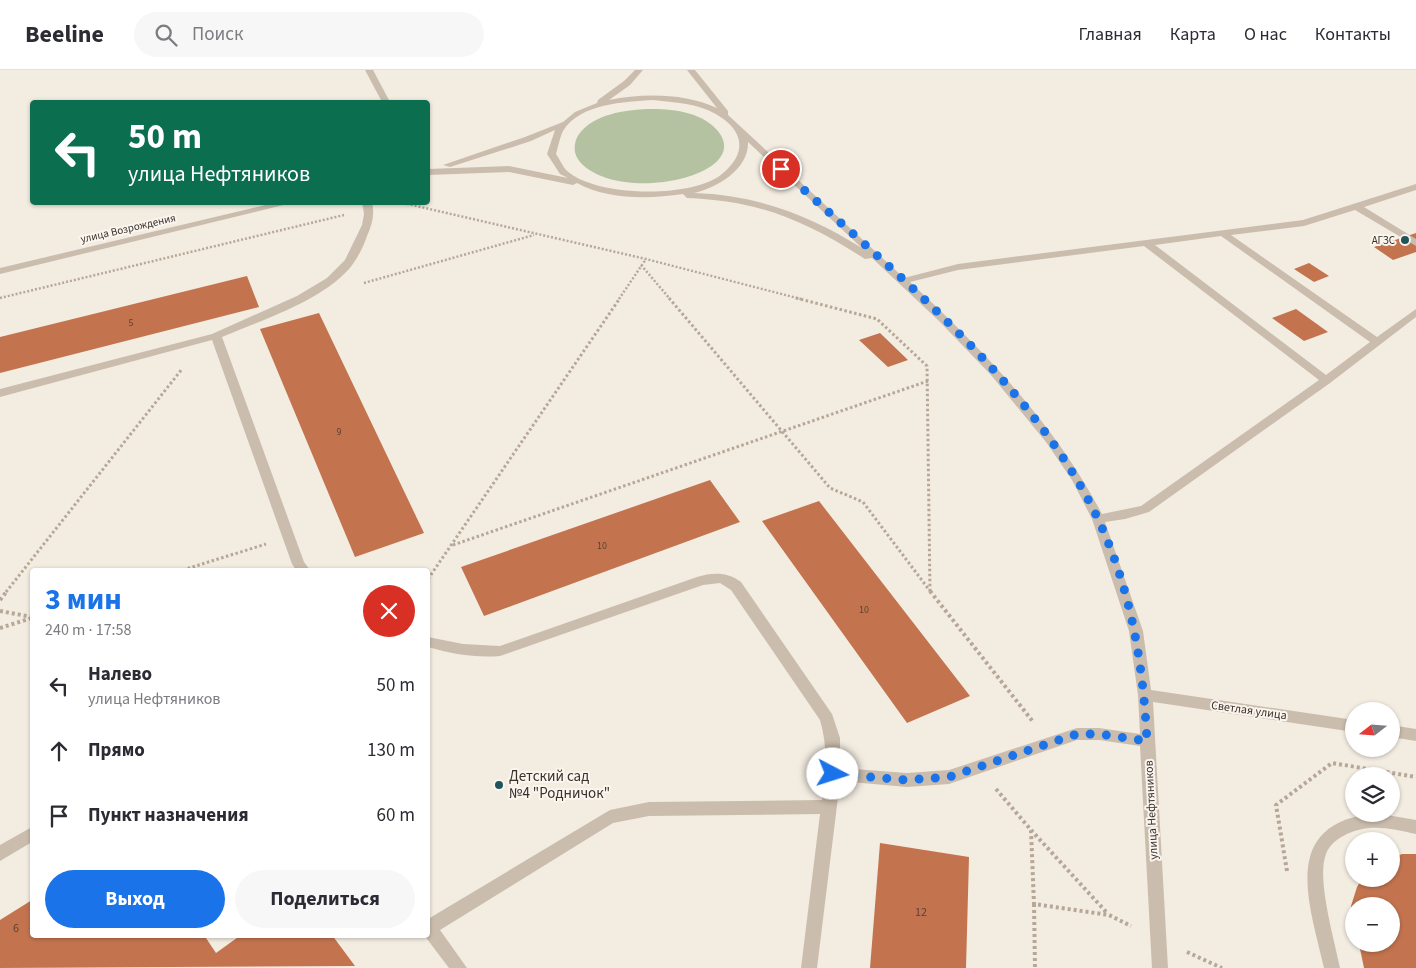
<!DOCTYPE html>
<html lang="ru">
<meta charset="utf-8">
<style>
:root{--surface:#fff;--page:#f7f7f7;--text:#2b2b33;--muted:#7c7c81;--line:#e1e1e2;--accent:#1a73e8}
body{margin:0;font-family:"Source Sans 3",sans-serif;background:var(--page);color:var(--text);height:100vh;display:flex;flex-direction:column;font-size:19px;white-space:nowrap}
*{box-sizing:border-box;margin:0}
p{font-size:16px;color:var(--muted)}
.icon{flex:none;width:28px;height:28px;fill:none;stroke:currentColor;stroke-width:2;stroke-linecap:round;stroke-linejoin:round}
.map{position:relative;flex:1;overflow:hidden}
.panel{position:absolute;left:30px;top:498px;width:400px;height:370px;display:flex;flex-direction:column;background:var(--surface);border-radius:5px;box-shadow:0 1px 4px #0004}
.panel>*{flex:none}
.banner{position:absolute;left:30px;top:30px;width:400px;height:105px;border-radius:5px;box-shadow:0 1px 4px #0004;background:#0b6e4f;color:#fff;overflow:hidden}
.needle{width:32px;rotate:253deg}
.buttons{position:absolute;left:1345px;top:632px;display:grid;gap:10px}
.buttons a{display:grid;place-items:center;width:55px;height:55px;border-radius:50%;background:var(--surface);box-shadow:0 1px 4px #0004;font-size:25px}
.pin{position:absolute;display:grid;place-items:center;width:42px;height:42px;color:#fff;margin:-21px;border:2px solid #fff;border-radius:50%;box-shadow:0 1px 5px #0007}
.me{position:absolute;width:55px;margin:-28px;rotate:95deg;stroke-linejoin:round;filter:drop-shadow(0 0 4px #0008)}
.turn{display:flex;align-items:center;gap:18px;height:105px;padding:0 15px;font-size:22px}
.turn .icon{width:65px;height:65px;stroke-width:2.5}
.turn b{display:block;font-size:35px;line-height:42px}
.round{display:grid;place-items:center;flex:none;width:52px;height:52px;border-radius:26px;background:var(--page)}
.summary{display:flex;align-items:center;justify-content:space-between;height:85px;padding:0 15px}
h1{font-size:30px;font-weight:700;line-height:38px;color:var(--accent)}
.primary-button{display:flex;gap:10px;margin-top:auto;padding:10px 15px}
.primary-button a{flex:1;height:58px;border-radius:30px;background:var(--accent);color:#fff;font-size:20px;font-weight:700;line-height:58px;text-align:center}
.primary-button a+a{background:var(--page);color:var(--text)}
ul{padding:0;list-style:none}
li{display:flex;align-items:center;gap:15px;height:65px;padding:0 15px}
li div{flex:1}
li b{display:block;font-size:19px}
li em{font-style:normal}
header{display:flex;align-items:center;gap:30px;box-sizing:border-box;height:70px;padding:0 25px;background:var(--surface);border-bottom:1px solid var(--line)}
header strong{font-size:24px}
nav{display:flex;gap:28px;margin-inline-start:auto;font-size:18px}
.search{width:350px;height:45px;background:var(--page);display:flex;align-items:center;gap:12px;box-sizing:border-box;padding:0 18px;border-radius:28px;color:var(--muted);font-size:19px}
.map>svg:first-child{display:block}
.green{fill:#b4c2a1}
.building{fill:#c3744f}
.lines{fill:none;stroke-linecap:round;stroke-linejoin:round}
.path-far2{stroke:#b7a797;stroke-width:2.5;stroke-dasharray:2 2;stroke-linecap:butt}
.path-far1{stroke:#b7a797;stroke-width:3;stroke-dasharray:2.5 2.5;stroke-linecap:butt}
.path{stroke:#b7a797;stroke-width:4;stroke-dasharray:3 3;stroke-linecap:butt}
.minor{fill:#cbbdad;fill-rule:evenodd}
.route{stroke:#1a73e8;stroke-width:9;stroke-dasharray:0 16.2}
.poi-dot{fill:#21535a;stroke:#faf5ee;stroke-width:2}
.labels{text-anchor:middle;stroke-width:4;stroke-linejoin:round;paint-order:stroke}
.number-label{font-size:10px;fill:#5c4234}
.far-street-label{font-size:11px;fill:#3a312b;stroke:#faf5ee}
.far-poi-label{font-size:11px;fill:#3a312b;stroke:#faf5ee;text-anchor:end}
.street-label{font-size:12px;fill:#3a312b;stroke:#faf5ee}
.near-number-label{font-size:12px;fill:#5c4234}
.near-poi-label{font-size:15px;fill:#3a312b;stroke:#faf5ee;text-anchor:start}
</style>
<header>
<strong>Beeline</strong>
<div class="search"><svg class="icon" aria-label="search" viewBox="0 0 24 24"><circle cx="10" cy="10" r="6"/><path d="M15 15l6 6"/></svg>Поиск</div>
<nav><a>Главная</a><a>Карта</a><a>О нас</a><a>Контакты</a></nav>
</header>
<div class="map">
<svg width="1416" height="898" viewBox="0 0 1416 898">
<rect width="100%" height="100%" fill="#f3ece1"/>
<path class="green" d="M648 39C671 39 699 41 716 59 759 105 619 136 580 92 573 84 573 73 579 64 594 44 625 40 648 39Z"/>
<path class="building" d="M1416 163V182L1393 190 1374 177Z
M1309 193 1329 206 1314 212 1294 199Z
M247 206 259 237 0 303V267Z
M1296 239 1328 262 1304 271 1272 248Z
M319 243 424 463 355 487 260 259Z
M880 263 908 290 888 297 859 270Z
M710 410 740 452 484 546 461 497Z
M819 431 970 626 907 653 762 451Z
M880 773 969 787 966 898H870Z
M1402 784H1416V898H1364L1359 874H1391V836H1354L1353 843 1351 836 1357 817 1362 809H1391V789Z
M32 830V865H204L216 883 241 865H332L355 896 0 898V850Z"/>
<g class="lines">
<path class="path-far2" d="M399 132 646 189 801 229
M641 195 670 229
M364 213 534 165
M0 228 344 145
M619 229 646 189"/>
<path class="path-far1" d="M669 228 830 418 863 432 930 521
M796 228 877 249 927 296 930 522
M453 475 928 311
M183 500 266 474
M428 509 620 228
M6 522 182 299"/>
<path class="path" d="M930 521 1034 653
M0 530 7 521
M0 541 32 547
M0 558 32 548
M996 719 1031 760 1034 834 1109 845 1131 856
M1031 760 1108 844
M1287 801 1276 735 1332 693 1416 707
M1034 834 1035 898
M1187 882 1222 898"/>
<path class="minor" d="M365 0H373L390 32H382Z
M635 0H643L630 15 609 30C643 23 685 23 717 38L687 0H695L728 41V45L904 208 958 194 1303 150 1416 114V120L1364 137 1416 169V176L1355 140 1304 156 1231 165 1377 267 1416 239V247L1330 313 1149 442 1125 449 1105 452 1143 561 1151 620 1354 650V662L1153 632 1168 898H1152L1140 676 1099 670H1077L949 714 907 717 840 711 817 898H801L820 744 649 746 613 753 440 860 467 898H449L424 865H428V849L610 740 649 732 822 730C826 703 828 677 820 650L731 520 720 513 703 515 500 586C475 588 452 584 428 577V567L463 574 500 576 697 507C713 502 728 502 741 512L832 644 840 668V698L907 703 949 700 1077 658H1099L1140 664 1138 625 1129 561 1092 449 1072 410 1046 372 991 305 939 251 872 188 865 189C804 150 760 131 687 128L683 124C649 129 608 130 577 113L573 115 509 102 428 105V99L509 96 568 108 560 104 547 84 555 60 531 71 450 97 443 95 525 67 563 52 575 42 597 33 598 30 624 11ZM653 30C671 32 689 33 705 39 738 52 754 78 722 104 692 129 594 127 566 100 562 95 559 88 556 84 558 77 560 67 563 61 580 33 625 32 653 30ZM748 72 862 178C810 145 756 125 694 123 717 118 749 99 748 72ZM1221 166 1370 272 1326 305 1155 175ZM1144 176 1319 310 1141 436 1102 444C1055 354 984 281 910 212L958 200Z
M278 132H296L0 204V198Z
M362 132H372C375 144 372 155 367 166 363 178 357 189 349 199 319 232 262 250 222 267L304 492 310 500H296L292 494 212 270 0 327V319L212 264 297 226 327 208 345 190 362 155 364 144Z
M1391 655 1416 659V671L1391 667Z
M1370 744 1387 745 1416 750V764C1401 761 1386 757 1370 758 1354 759 1332 768 1326 784 1316 808 1335 872 1340 898H1324C1310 836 1279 756 1370 744Z
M32 757V772L0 791V775Z"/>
</g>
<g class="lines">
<path class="route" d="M781 99C889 198 1033 313 1097 447 1131 518 1143 593 1147 671L1099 664H1077L949 707 906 710 833 704"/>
</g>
<g class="poi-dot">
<circle cx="1405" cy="170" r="5"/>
<circle cx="499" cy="715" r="5"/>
</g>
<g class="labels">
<g class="number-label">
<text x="131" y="256">5</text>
<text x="339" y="365">9</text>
<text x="602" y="479">10</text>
<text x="864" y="543">10</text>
</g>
<g class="far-street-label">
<text transform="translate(128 158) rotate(-13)" y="4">улица Возрождения</text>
</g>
<g class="far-poi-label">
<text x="1395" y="174">АГЗС</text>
</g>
<g class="street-label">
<text transform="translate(1249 640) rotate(8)" y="4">Светлая улица</text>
<text transform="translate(1151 740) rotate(-93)" y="4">улица Нефтяников</text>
</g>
<g class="near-number-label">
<text x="921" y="846">12</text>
<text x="16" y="862">6</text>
</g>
<g class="near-poi-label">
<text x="509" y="711">Детский сад<tspan x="509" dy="17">№4 "Родничок"</tspan></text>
</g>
</g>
</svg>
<div class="buttons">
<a><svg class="needle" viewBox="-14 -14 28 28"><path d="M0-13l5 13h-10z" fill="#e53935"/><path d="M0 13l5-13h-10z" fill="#7c7c81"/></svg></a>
<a><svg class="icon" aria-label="layers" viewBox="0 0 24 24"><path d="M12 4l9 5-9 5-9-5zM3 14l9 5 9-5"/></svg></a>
<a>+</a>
<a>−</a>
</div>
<div class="pin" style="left:781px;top:99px;background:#d93025"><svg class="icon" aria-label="arrive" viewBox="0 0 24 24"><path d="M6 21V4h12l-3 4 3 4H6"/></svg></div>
<svg class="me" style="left:833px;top:704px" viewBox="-20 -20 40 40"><circle r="19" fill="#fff"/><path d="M0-13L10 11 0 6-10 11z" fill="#1a73e8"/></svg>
<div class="banner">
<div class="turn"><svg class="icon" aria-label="left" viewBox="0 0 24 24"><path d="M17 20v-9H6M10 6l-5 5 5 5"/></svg><div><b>50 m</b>улица Нефтяников</div></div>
</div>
<section class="panel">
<div class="summary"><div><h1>3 мин</h1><p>240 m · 17:58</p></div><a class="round" style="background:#d93025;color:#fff"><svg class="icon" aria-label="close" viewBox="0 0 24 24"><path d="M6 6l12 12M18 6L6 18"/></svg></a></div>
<ul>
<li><svg class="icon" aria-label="left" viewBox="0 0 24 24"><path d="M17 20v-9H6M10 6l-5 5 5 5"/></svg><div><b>Налево</b><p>улица Нефтяников</p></div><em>50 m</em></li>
<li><svg class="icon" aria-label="ahead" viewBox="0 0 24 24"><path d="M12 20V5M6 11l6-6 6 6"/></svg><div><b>Прямо</b></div><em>130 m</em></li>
<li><svg class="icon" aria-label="arrive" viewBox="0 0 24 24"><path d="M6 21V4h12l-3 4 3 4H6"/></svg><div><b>Пункт назначения</b></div><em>60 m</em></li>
</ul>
<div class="primary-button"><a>Выход</a><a>Поделиться</a></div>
</section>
</div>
